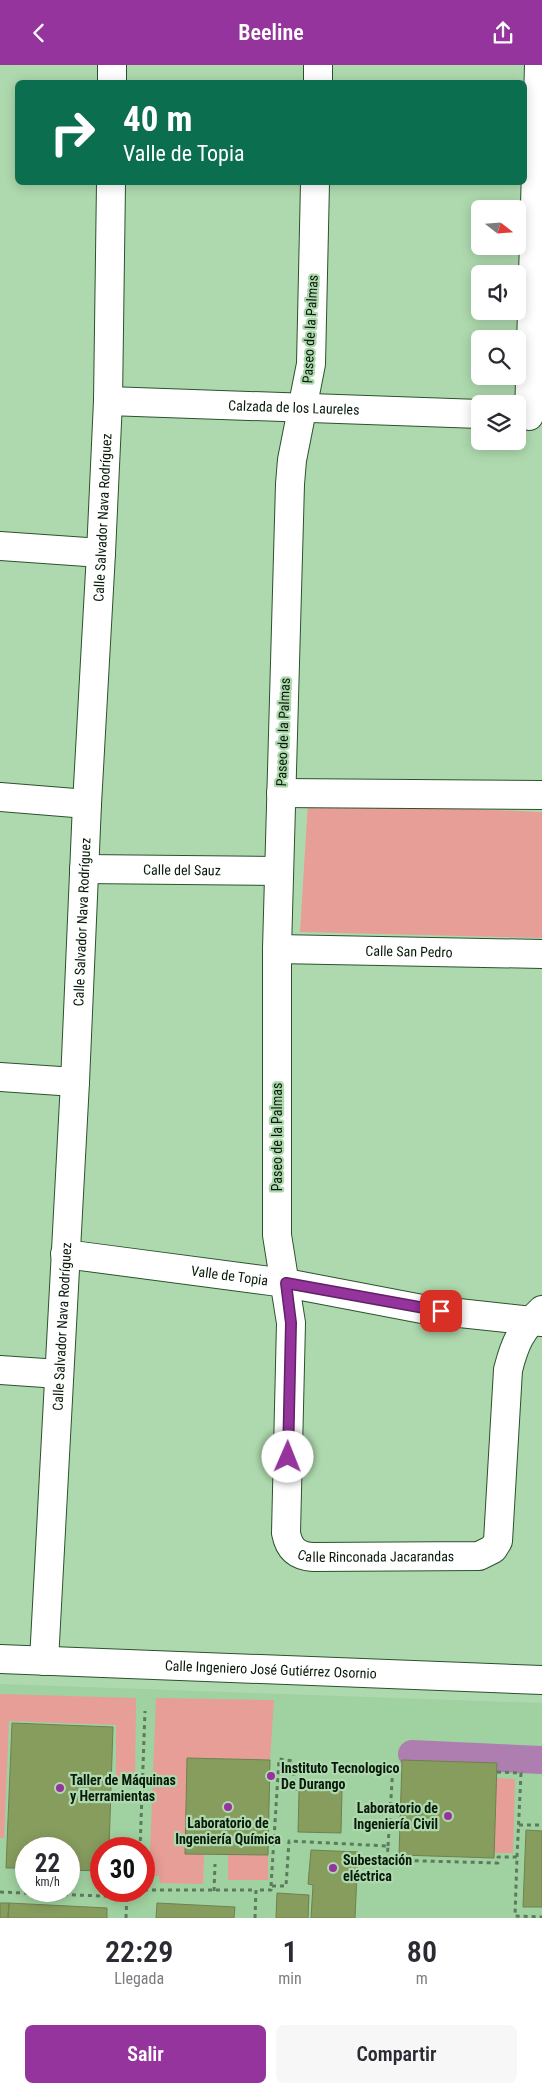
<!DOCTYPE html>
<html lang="es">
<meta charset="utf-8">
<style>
:root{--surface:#fff;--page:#f7f7f7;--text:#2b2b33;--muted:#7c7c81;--accent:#94349c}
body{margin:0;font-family:"Roboto Condensed",sans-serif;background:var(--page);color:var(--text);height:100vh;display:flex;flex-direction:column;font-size:19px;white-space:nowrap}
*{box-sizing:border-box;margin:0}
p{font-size:16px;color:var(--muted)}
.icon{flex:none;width:28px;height:28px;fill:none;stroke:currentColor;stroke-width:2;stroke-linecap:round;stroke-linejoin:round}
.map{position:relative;height:1853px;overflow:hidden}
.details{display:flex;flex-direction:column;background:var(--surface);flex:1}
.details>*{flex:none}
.hud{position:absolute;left:15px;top:15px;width:512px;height:105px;border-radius:8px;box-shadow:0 2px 12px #0003;background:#0b6e4f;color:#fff;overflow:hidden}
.needle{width:32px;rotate:107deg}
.tools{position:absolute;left:471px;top:135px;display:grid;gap:10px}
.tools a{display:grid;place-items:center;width:55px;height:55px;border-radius:8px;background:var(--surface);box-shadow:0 2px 12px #0003;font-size:25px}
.speed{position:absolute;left:15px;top:1772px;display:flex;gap:10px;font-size:25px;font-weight:700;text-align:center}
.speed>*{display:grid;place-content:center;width:65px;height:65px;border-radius:50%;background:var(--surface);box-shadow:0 2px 12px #0003;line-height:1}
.speed small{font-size:12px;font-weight:400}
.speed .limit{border:8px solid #d22;background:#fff;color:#111}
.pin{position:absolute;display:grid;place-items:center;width:42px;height:42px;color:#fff;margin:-21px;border-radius:10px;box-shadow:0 2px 8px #0006}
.me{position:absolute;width:55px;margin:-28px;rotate:1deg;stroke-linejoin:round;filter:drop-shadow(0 0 4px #0008)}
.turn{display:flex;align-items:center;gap:18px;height:105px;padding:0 25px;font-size:22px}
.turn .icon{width:65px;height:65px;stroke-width:2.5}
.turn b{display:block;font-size:35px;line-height:42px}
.eta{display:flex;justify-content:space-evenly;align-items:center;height:85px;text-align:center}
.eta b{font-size:30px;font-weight:600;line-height:35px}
.action{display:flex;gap:10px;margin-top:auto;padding:10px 25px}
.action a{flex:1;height:58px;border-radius:8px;background:var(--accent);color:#fff;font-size:20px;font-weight:600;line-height:58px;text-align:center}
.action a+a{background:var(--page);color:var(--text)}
header{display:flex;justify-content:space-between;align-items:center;height:65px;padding:0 25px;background:var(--accent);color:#fff;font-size:22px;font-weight:600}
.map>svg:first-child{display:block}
.built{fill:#a0d1a0;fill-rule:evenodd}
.green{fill:#e79e97}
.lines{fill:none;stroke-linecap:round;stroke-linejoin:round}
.canal{stroke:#ae7eb1;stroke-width:28}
.building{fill:#879d5e;stroke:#6f814f}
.street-casing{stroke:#2c522d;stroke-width:30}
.path{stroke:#5c7a5c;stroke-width:3;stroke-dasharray:4 4;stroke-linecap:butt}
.street{stroke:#fff;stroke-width:28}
.route-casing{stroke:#602265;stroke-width:12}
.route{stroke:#94349c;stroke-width:9}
.poi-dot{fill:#94349c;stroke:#aed9ae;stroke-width:2}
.labels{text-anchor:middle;stroke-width:4.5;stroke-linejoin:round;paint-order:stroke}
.street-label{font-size:14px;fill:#091a0a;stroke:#aed9ae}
.poi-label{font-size:14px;font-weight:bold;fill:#091a0a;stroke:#aed9ae;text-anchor:start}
</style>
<header><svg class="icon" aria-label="back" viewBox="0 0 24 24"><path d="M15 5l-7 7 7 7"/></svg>Beeline<svg class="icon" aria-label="share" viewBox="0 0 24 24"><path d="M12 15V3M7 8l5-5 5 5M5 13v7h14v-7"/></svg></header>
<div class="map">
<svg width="542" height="1853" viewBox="0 0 542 1853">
<rect width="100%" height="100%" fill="#aed9ae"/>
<path class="built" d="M0 1619 542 1638V1853H0ZM26 1784H69V1826H26ZM101 1784H144V1826H101Z"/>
<path class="green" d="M308 737 542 747V873L300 867Z
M0 1629 136 1633 135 1718H116V1660L9 1656 4 1773H0Z
M156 1633 274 1635 270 1695 188 1693 185 1788 204 1789 203 1819 160 1818 159 1811H149Z
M496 1713 515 1714 513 1788H494Z
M228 1790H268V1815H228Z"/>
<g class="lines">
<path class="canal" d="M412 1689 542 1695"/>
</g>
<path class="building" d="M12 1658 113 1662 109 1784H101V1806L69 1805V1784H26V1803H6Z
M187 1693 270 1695 268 1790 185 1789Z
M402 1695 497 1698 494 1793 399 1790Z
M299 1725 342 1726 341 1768 298 1767Z
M526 1765 542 1766V1842H523Z
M311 1785 358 1787 355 1853H311L313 1820 308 1819Z
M277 1828 309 1830 308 1853H276Z
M0 1838H9L8 1853H0Z
M9 1838 107 1843V1853H8Z
M157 1838 235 1842 234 1853H156Z"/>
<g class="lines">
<defs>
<g id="street">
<path d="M112 18V0"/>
<path d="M318 18V0"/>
<path id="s1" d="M315 118 311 299 292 395 290 419 277 884V1170L291 1258 286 1468C289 1484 297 1491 313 1492L479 1491 493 1484 498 1476 508 1305C515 1277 521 1265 542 1245"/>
<path id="s2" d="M108 336 480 349"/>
<path d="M529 351 539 0"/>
<path d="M0 481 101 488"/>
<path d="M281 728 542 730"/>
<path d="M0 732 87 739"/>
<path id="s3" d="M84 804 279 806"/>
<path id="s4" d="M277 884 542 889"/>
<path d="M0 1012 75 1017"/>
<path id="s5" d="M65 1189 286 1218 422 1244 542 1257"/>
<path d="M0 1305 59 1309"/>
<path id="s6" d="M0 1594 542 1615"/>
<path id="s7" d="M44 1596 75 1017 87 739 101 488 108 336 111 118"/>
</g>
</defs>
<use href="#street" class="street-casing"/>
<path class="path" d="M497 1707 521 1708 517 1792
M519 1760H542
M388 1781 393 1701
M140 1784 145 1646
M271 1821 279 1694 293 1696 295 1726
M144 1825H256
M214 1826 215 1799
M0 1827 127 1832
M126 1853 127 1826
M255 1853 256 1825H271V1821H286L289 1776 388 1781 387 1795 498 1798V1792H517L515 1851 542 1852"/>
<use href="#street" class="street"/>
</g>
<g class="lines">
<defs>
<path id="route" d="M288 1392 291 1258 286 1218 441 1246"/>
</defs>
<use href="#route" class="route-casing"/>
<use href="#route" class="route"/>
</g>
<g class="poi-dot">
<circle cx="271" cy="1711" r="5"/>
<circle cx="60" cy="1723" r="5"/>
<circle cx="228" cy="1742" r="5"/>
<circle cx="448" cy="1751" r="5"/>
<circle cx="333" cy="1803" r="5"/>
</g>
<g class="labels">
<g class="street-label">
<text transform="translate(310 264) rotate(-87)" y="5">Paseo de la Palmas</text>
<text dy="5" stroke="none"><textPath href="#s2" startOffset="186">Calzada de los Laureles</textPath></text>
<text dy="5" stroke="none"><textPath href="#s7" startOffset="1145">Calle Salvador Nava Rodríguez</textPath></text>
<text transform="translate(283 667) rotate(-88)" y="5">Paseo de la Palmas</text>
<text dy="5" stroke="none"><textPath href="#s3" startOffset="98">Calle del Sauz</textPath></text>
<text dy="5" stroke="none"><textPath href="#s7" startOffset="740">Calle Salvador Nava Rodríguez</textPath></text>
<text dy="5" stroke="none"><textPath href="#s4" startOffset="132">Calle San Pedro</textPath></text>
<text transform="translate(277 1072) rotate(-90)" y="5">Paseo de la Palmas</text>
<text dy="5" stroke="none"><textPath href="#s5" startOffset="166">Valle de Topia</textPath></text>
<text dy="5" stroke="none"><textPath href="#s7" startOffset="335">Calle Salvador Nava Rodríguez</textPath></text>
<text dy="5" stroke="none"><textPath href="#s1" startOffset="1456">Calle Rinconada Jacarandas</textPath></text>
<text dy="5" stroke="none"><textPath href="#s6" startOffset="271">Calle Ingeniero José Gutiérrez Osornio</textPath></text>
</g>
<g class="poi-label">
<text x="281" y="1708">Instituto Tecnologico<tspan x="281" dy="16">De Durango</tspan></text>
<text x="70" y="1720">Taller de Máquinas<tspan x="70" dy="16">y Herramientas</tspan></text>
<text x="438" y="1748" text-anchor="end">Laboratorio de<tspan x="438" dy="16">Ingeniería Civil</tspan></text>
<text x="228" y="1763" text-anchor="middle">Laboratorio de<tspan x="228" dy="16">Ingeniería Química</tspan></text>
<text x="343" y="1800">Subestación<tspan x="343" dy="16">eléctrica</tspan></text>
</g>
</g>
</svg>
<div class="tools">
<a><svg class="needle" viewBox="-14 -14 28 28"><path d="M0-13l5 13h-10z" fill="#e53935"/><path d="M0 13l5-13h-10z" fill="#7c7c81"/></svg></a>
<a><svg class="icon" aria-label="sound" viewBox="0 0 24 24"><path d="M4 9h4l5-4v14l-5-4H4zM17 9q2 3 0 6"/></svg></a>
<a><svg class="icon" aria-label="search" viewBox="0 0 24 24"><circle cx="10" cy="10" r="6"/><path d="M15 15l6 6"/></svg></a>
<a><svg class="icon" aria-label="layers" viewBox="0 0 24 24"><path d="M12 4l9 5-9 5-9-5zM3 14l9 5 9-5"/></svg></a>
</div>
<div class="speed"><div>22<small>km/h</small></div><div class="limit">30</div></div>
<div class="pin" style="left:441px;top:1246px;background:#d93025"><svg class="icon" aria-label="arrive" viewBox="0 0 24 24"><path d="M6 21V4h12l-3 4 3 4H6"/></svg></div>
<svg class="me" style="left:288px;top:1392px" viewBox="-20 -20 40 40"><circle r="19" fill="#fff"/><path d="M0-13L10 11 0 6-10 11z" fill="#94349c"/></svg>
<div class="hud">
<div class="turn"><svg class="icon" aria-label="right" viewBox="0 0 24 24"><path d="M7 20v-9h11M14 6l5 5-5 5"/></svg><div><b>40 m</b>Valle de Topia</div></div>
</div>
</div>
<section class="details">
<div class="eta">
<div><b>22:29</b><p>Llegada</p></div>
<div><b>1</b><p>min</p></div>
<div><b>80</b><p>m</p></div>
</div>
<div class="action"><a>Salir</a><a>Compartir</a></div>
</section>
